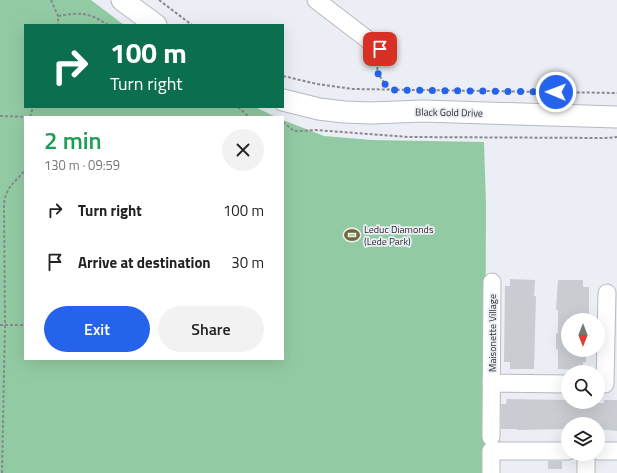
<!DOCTYPE html>
<meta charset="utf-8">
<style>
:root{--surface:#fff;--page:#f2f2f2;--text:#222;--muted:#767676;--accent:#2563eb}
body{margin:0;font-family:"Titillium Web",sans-serif;background:var(--page);color:var(--text);height:100vh;display:flex;flex-direction:column;font-size:15px;white-space:nowrap}
*{box-sizing:border-box;margin:0}
p{font-size:13px;color:var(--muted)}
.icon{flex:none;width:22px;height:22px;fill:none;stroke:currentColor;stroke-width:2;stroke-linecap:round;stroke-linejoin:round}
.map{position:relative;flex:1;overflow:hidden}
.sheet{position:absolute;left:24px;top:116px;width:260px;height:244px;display:flex;flex-direction:column;background:var(--surface);border-radius:0px;box-shadow:0 4px 16px #0002}
.sheet>*{flex:none}
.guide{position:absolute;left:24px;top:24px;width:260px;height:84px;border-radius:0px;box-shadow:0 4px 16px #0002;background:#0b6e4f;color:#fff;overflow:hidden}
.needle{width:26px;rotate:180deg}
.tools{position:absolute;left:561px;top:313px;display:grid;gap:8px}
.tools a{display:grid;place-items:center;width:44px;height:44px;border-radius:50%;background:var(--surface);box-shadow:0 4px 16px #0002;font-size:20px}
.pin{position:absolute;display:grid;place-items:center;width:34px;height:34px;color:#fff;margin:-17px;border-radius:8px;box-shadow:0 2px 6px #0006}
.me{position:absolute;width:44px;margin:-22px;rotate:271deg;stroke-linejoin:round;filter:drop-shadow(0 0 3px #0008)}
.turn{display:flex;align-items:center;gap:14px;height:84px;padding:0 20px;font-size:18px}
.turn .icon{width:52px;height:52px;stroke-width:2.5}
.turn b{display:block;font-size:28px;line-height:34px}
.round{display:grid;place-items:center;flex:none;width:42px;height:42px;border-radius:21px;background:var(--page)}
.overview{display:flex;align-items:center;justify-content:space-between;height:68px;padding:0 20px}
h1{font-size:24px;font-weight:600;line-height:30px;color:#1e9e55}
.cta{display:flex;gap:8px;margin-top:auto;padding:8px 20px}
.cta a{flex:1;height:46px;border-radius:24px;background:var(--accent);color:#fff;font-size:16px;font-weight:600;line-height:46px;text-align:center}
.cta a+a{background:var(--page);color:var(--text)}
ul{padding:0;list-style:none}
li{display:flex;align-items:center;gap:12px;height:52px;padding:0 20px}
li div{flex:1}
li b{display:block;font-size:15px}
li em{font-style:normal}
.map>svg:first-child{display:block}
.green{fill:#92cba3}
.building{fill:#c9cdd2}
.lines{fill:none;stroke-linecap:round;stroke-linejoin:round}
.minor-casing{stroke:#b6babf;stroke-width:19}
.major-casing{stroke:#b6babf;stroke-width:23}
.path{stroke:#87898d;stroke-width:2;stroke-dasharray:3 2;stroke-linecap:butt}
.minor{stroke:#fff;stroke-width:17}
.major{stroke:#fff;stroke-width:21}
.route{stroke:#2563eb;stroke-width:7;stroke-dasharray:0 12.6}
.labels{text-anchor:middle;stroke-width:3.5;stroke-linejoin:round;paint-order:stroke}
.street-label{font-size:10px;fill:#2b2c2e;stroke:#ebeef4}
.poi-label{font-size:10px;fill:#2b2c2e;stroke:#ebeef4;text-anchor:start}
</style>
<div class="map">
<svg width="617" height="473" viewBox="0 0 617 473">
<rect width="100%" height="100%" fill="#ebeef4"/>
<path class="green" d="M0 0H91L124 25H25V107H255L276 117H25V359H283V120L324 136 372 140 484 142 486 205 485 473H0Z"/>
<path class="building" d="M510 279 535 280 534 296H536L534 369H510V362H504L505 286H510Z
M558 280H583V287H589V320H568V350H586V362H583V370L558 369V349H556V333H558V310H556Z
M507 399 568 400V402H585V403H604V400H617V431L598 429V424H568V429L517 430V429H501V404H506Z
M548 461H562V469H548Z"/>
<g class="lines">
<defs>
<path id="minor" d="M316 0 380 49
M491 383 568 384
M605 384 607 293
M491 437 492 282
M598 451H617
M586 454V473
M491 473V451H568"/>
<path id="major" d="M122 0 156 25
M283 100 319 109 344 112 371 113 423 111 617 117"/>
</defs>
<use href="#minor" class="minor-casing"/>
<use href="#major" class="major-casing"/>
<path class="path" d="M51 0 58 16V25
M159 0 192 25
M58 16C81 12 88 12 108 25
M378 62 377 72 389 90
M283 76 317 84 353 89 617 93
M238 107 249 117
M0 116 30 117
M30 117 33 107
M283 122 294 131H299L315 130 408 137 606 138 617 137
M0 325H25
M2 473 5 325 4 203C7 185 15 183 25 170"/>
<use href="#minor" class="minor"/>
<use href="#major" class="major"/>
</g>
<g class="lines">
<path class="route" d="M380 49 377 72 389 90 556 92"/>
</g>
<defs>
<symbol id="stadium-bare" viewBox="-9 -9 18 18"><path d="M0-5a6.5 5 0 1 0 0 10a6.5 5 0 1 0 0-10ZM-3.5-1.8h7v3.6h-7Z" fill="#736834" stroke="#ebeef4" stroke-width="2.5" paint-order="stroke"/></symbol>
</defs>
<g fill-rule="evenodd">
<use href="#stadium-bare" x="341" y="224" width="22" height="22"/>
</g>
<g class="labels">
<g class="street-label">
<text transform="translate(449 112) rotate(1)" y="4">Black Gold Drive</text>
<text transform="translate(492 333) rotate(-90)" y="4">Maisonette Village</text>
</g>
<g class="poi-label">
<text x="364" y="233">Leduc Diamonds<tspan x="364" dy="12">(Lede Park)</tspan></text>
</g>
</g>
</svg>
<div class="tools">
<a><svg class="needle" viewBox="-14 -14 28 28"><path d="M0-13l5 13h-10z" fill="#e53935"/><path d="M0 13l5-13h-10z" fill="#767676"/></svg></a>
<a><svg class="icon" aria-label="search" viewBox="0 0 24 24"><circle cx="10" cy="10" r="6"/><path d="M15 15l6 6"/></svg></a>
<a><svg class="icon" aria-label="layers" viewBox="0 0 24 24"><path d="M12 4l9 5-9 5-9-5zM3 14l9 5 9-5"/></svg></a>
</div>
<div class="pin" style="left:380px;top:49px;background:#d93025"><svg class="icon" aria-label="arrive" viewBox="0 0 24 24"><path d="M6 21V4h12l-3 4 3 4H6"/></svg></div>
<svg class="me" style="left:556px;top:92px" viewBox="-20 -20 40 40"><circle r="17" fill="#2563eb" stroke="#fff" stroke-width="3"/><path d="M0-11L8 9 0 5-8 9z" fill="#fff"/></svg>
<div class="guide">
<div class="turn"><svg class="icon" aria-label="right" viewBox="0 0 24 24"><path d="M7 20v-9h11M14 6l5 5-5 5"/></svg><div><b>100 m</b>Turn right</div></div>
</div>
<section class="sheet">
<div class="overview"><div><h1>2 min</h1><p>130 m · 09:59</p></div><a class="round"><svg class="icon" aria-label="close" viewBox="0 0 24 24"><path d="M6 6l12 12M18 6L6 18"/></svg></a></div>
<ul>
<li><svg class="icon" aria-label="right" viewBox="0 0 24 24"><path d="M7 20v-9h11M14 6l5 5-5 5"/></svg><div><b>Turn right</b></div><em>100 m</em></li>
<li><svg class="icon" aria-label="arrive" viewBox="0 0 24 24"><path d="M6 21V4h12l-3 4 3 4H6"/></svg><div><b>Arrive at destination</b></div><em>30 m</em></li>
</ul>
<div class="cta"><a>Exit</a><a>Share</a></div>
</section>
</div>
